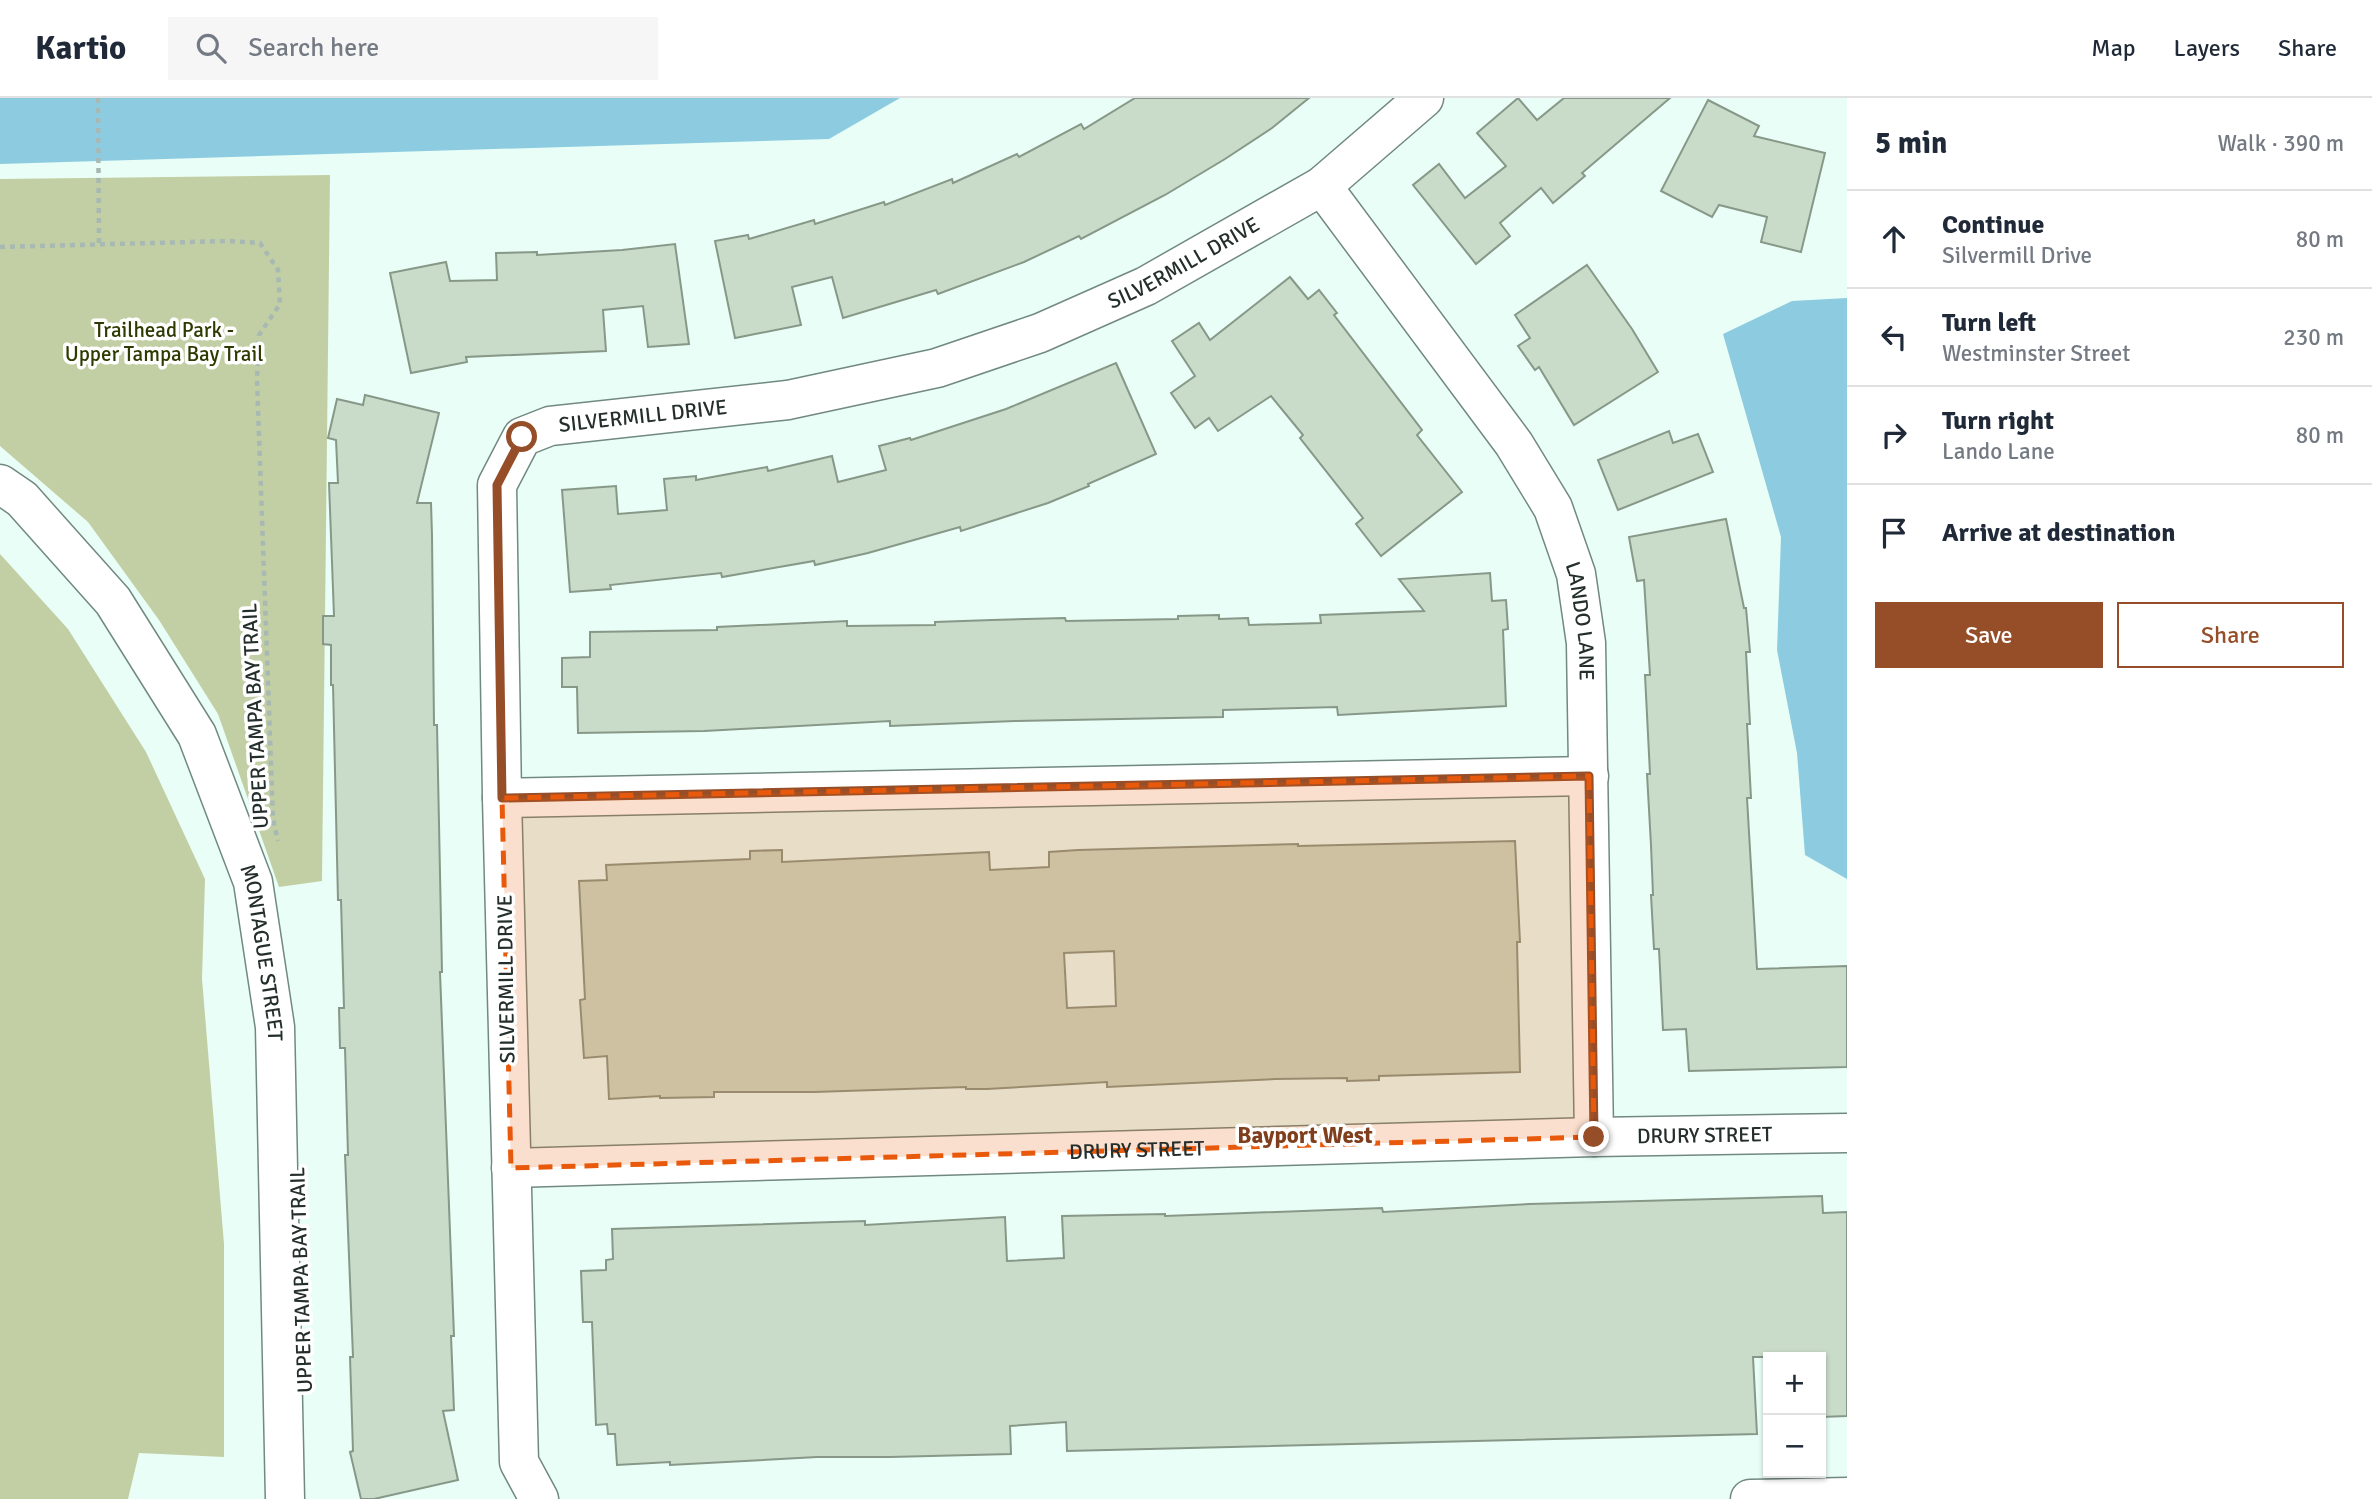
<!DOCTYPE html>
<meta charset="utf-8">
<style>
body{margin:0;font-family:Signika,sans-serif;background:#f6f6f7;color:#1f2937}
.controls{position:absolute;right:21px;bottom:21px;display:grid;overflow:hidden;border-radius:0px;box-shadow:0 2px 5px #0004}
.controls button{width:63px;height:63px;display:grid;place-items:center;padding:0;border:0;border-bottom:2px solid #e0e1e3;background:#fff;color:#1f2937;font:35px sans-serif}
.stop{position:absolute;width:21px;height:21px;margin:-16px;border:5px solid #954e28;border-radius:50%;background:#fff}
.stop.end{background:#954e28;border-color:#fff;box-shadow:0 2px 7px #0008}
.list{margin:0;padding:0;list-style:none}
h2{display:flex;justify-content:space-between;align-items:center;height:91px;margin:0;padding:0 28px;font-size:30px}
h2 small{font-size:23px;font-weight:400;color:#747a83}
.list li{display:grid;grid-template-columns:46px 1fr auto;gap:21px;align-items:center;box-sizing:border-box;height:98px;padding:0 28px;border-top:2px solid #e0e1e3}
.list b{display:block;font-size:26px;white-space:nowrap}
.list p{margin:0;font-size:23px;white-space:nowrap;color:#747a83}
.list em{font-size:23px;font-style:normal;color:#747a83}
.actions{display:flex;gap:14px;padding:21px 28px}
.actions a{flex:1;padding:16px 0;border:2px solid #954e28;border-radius:0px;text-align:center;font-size:24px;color:#954e28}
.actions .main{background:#954e28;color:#fff}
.icon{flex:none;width:38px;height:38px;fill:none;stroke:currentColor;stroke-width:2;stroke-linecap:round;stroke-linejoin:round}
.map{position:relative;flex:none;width:1847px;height:1401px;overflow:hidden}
header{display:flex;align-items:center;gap:42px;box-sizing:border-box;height:98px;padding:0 35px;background:#fff;border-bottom:2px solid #e0e1e3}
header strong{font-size:33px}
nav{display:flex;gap:38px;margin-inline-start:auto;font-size:24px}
.search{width:490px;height:63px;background:#f6f6f7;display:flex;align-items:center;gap:18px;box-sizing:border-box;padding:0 24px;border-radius:0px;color:#747a83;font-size:26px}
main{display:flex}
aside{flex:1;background:#fff}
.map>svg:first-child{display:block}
.green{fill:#c2cfa4}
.water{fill:#8dcce0}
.building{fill:#c9dbc9;stroke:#879888;stroke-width:2;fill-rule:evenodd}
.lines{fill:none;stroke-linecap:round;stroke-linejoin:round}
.minor-casing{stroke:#718980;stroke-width:41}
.path{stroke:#a8b9b3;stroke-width:4.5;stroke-dasharray:5 5;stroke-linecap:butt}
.minor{stroke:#fff;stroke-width:38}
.route{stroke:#954e28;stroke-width:9}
.marked{fill:#e8590c;fill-opacity:0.2;stroke:#e8590c;stroke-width:5;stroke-dasharray:14 9;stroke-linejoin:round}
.labels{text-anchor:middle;stroke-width:7;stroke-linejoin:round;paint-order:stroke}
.street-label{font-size:21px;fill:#242e2b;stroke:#fff}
.park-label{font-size:21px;fill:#2e3a00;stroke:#fff}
.neighbourhood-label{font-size:23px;font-weight:bold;fill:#7f3f1d;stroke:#fff}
</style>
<header>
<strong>Kartio</strong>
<div class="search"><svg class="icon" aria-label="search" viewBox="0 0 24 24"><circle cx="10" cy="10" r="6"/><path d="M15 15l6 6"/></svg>Search here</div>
<nav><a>Map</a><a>Layers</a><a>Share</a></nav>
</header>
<main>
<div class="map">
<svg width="1847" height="1401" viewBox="0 0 1847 1401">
<rect width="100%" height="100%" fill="#e9fef6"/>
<!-- green -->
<g class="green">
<path d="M330,77L322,783L279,789L218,616L159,522L88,424L0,348V81Z"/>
<path d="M0,456L68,531L146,654L205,781L202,881L224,1146V1359L139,1355L128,1401H0Z"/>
</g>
<!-- water -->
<g class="water">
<path d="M0,0H900L829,41L0,66Z"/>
<path d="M1847,200V781L1805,757L1797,655L1777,552L1781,439L1723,236L1792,203Z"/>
</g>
<!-- building -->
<g class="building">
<path d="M1135,0H1309L1272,30L1225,61L1165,97L1081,141L1079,138L1024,164L938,196L936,192L843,220L832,179L792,189L801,227L735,240L715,143L748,137L749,141L814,122L815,126L884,104L885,107L952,81L953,85L1017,56L1019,59L1081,26L1084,31Z"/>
<path d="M1518,0L1537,22L1564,0H1670L1582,75L1585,78L1553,105L1541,90L1500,125L1510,138L1476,166L1413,87L1439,66L1465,100L1506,68L1477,35Z"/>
<path d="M1708,2L1759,28L1754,38L1825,55L1801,154L1761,144L1767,119L1719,107L1712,119L1661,93Z"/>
<path d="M675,146L689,246L648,249L643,208L603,212L606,253L466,259L467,264L411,275L390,175L446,164L450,183L497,182L496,155L537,154V157L622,152Z"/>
<path d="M1587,167L1632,231L1658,274L1574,327L1539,269L1535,272L1518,248L1530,240L1515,217Z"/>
<path d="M1290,179L1308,201L1319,192L1337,215L1334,217L1422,332L1417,337L1462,394L1381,458L1356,426L1363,420L1300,340L1303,337L1271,298L1218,333L1209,320L1195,330L1171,295L1195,278L1172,243L1199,225L1210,242Z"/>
<path d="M1116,265L1156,356L1088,386L1089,388L1048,405L961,433L960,429L868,455L815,467L814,463L722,479L721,475L610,487L611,491L570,494L562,392L616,388L618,416L667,412L664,381L696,378V382L767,369L768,373L832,358L838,384L886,372L879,348L910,340L911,342L1006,311Z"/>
<path d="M365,297L439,315L417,405H431L432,437L434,627H437L442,874H440L454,1238H451L454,1312L443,1313L458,1382L374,1401H361L350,1354L353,1353L350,1259H353L345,1057H348L345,950H340L339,910H344L341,802H338L333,587H331V547L323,546V518H334L329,385H338L336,342L328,340L337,301L363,307Z"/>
<path d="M1669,333L1673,345L1698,336L1713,374L1618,412L1598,362Z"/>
<path d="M1726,421L1744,510H1746L1750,554H1746L1750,626H1747L1751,700H1747L1757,871L1847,868V969L1689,973L1686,931L1663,932L1659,851H1654L1651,797H1653L1651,747L1647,676H1650L1645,577H1650L1644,482L1637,483L1629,439Z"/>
<path d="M1490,475L1492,503L1506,502L1508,531L1503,532L1506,608L1338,617L1337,609L1223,612V619L1015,623L890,628V623L704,633L578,635L577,589H562V560L590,559V534L717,532V529L847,523V528L935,527V524L992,522L1065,520L1066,523L1178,521V518L1219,517V521L1248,520L1249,527L1321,525L1320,517L1424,513L1399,481Z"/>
<path d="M1515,743L1520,844H1517L1520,974L1379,978V982L1347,983V980L1275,981L1107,989V984L987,991H966V989L814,994H714V999L660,1000V998L609,1001L607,958L584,960L580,902L585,901L579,783L607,782L606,767L750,761V753L782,752V764L989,754L990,772L1049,769V754L1078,752L1298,746V748ZM1114,853L1116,908L1067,910L1064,855Z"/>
<path d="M1822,1098L1823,1115L1847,1114V1318L1821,1319V1259H1753L1757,1336L1067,1353L1066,1324L1010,1328L1011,1356L890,1359H817L670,1367V1364L617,1367L615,1336H608L607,1326L596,1327L592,1224H583L581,1173L606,1172V1162L613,1161L612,1131L865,1123V1127L1005,1119L1007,1163L1064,1160L1062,1118L1165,1116V1118L1382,1110L1383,1114L1529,1106Z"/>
</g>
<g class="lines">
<defs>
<g id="minor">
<path id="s1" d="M1322,88L1514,346L1553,410L1576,476L1586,545L1594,1039"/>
<path id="s2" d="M0,386L22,401L113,503L197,637L253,784L275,929L285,1401"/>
<path d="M502,700L1589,678"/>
<path id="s3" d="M511,1070L1594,1039L1847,1035"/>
<path id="s4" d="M539,1401L519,1364L502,700L497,387L522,339L550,328L788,302L937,270L1040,235L1146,188L1322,88L1424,0"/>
<path d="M1750,1401L1847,1399"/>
</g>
</defs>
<!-- minor casing -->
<use href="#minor" class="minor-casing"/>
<!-- path -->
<g class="path">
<path d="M98,0L99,148"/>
<path d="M0,149L228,143L260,145L278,172L280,206L259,237L257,282L273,721L278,743"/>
</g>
<!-- minor -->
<use href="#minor" class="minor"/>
</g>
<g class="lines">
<!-- route -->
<path class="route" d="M522,339L497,387L502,700L1589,678L1594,1039"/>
</g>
<!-- marked area -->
<path class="marked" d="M1589,678L1594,1039L511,1070L502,700Z"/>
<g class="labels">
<!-- street labels -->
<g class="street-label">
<text dy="7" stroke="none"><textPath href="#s4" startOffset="1764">SILVERMILL DRIVE</textPath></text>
<text dy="7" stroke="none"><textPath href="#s4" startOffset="1197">SILVERMILL DRIVE</textPath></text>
<text dy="7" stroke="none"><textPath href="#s1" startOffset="514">LANDO LANE</textPath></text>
<text transform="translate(255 618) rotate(-93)" y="7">UPPER TAMPA BAY TRAIL</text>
<text dy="7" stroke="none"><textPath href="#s2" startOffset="550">MONTAGUE STREET</textPath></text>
<text transform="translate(506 881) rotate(-91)" y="7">SILVERMILL DRIVE</text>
<text dy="7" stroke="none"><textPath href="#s3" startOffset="1194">DRURY STREET</textPath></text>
<text dy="7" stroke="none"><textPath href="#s3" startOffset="626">DRURY STREET</textPath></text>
<text transform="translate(301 1182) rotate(-92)" y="7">UPPER TAMPA BAY TRAIL</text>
</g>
<!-- park labels -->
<g class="park-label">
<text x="164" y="239">Trailhead Park -<tspan x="164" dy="24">Upper Tampa Bay Trail</tspan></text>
</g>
<!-- neighbourhood labels -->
<g class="neighbourhood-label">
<text x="1305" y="1045">Bayport West</text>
</g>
</g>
</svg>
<div class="controls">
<button>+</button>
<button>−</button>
</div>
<div class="stop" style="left:522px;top:339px"></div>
<div class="stop end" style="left:1594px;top:1039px"></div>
</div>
<aside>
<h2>5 min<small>Walk · 390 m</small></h2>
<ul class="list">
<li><svg class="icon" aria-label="ahead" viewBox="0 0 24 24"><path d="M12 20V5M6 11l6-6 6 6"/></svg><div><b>Continue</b><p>Silvermill Drive</p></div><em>80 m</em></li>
<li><svg class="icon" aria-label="left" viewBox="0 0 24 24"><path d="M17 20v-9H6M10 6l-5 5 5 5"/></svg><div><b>Turn left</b><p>Westminster Street</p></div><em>230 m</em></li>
<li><svg class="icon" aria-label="right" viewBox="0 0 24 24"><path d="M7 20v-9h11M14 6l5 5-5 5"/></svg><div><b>Turn right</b><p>Lando Lane</p></div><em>80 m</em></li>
<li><svg class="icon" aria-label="arrive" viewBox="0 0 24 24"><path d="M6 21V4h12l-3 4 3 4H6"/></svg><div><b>Arrive at destination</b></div></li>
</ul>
<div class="actions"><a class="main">Save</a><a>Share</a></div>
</aside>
</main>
